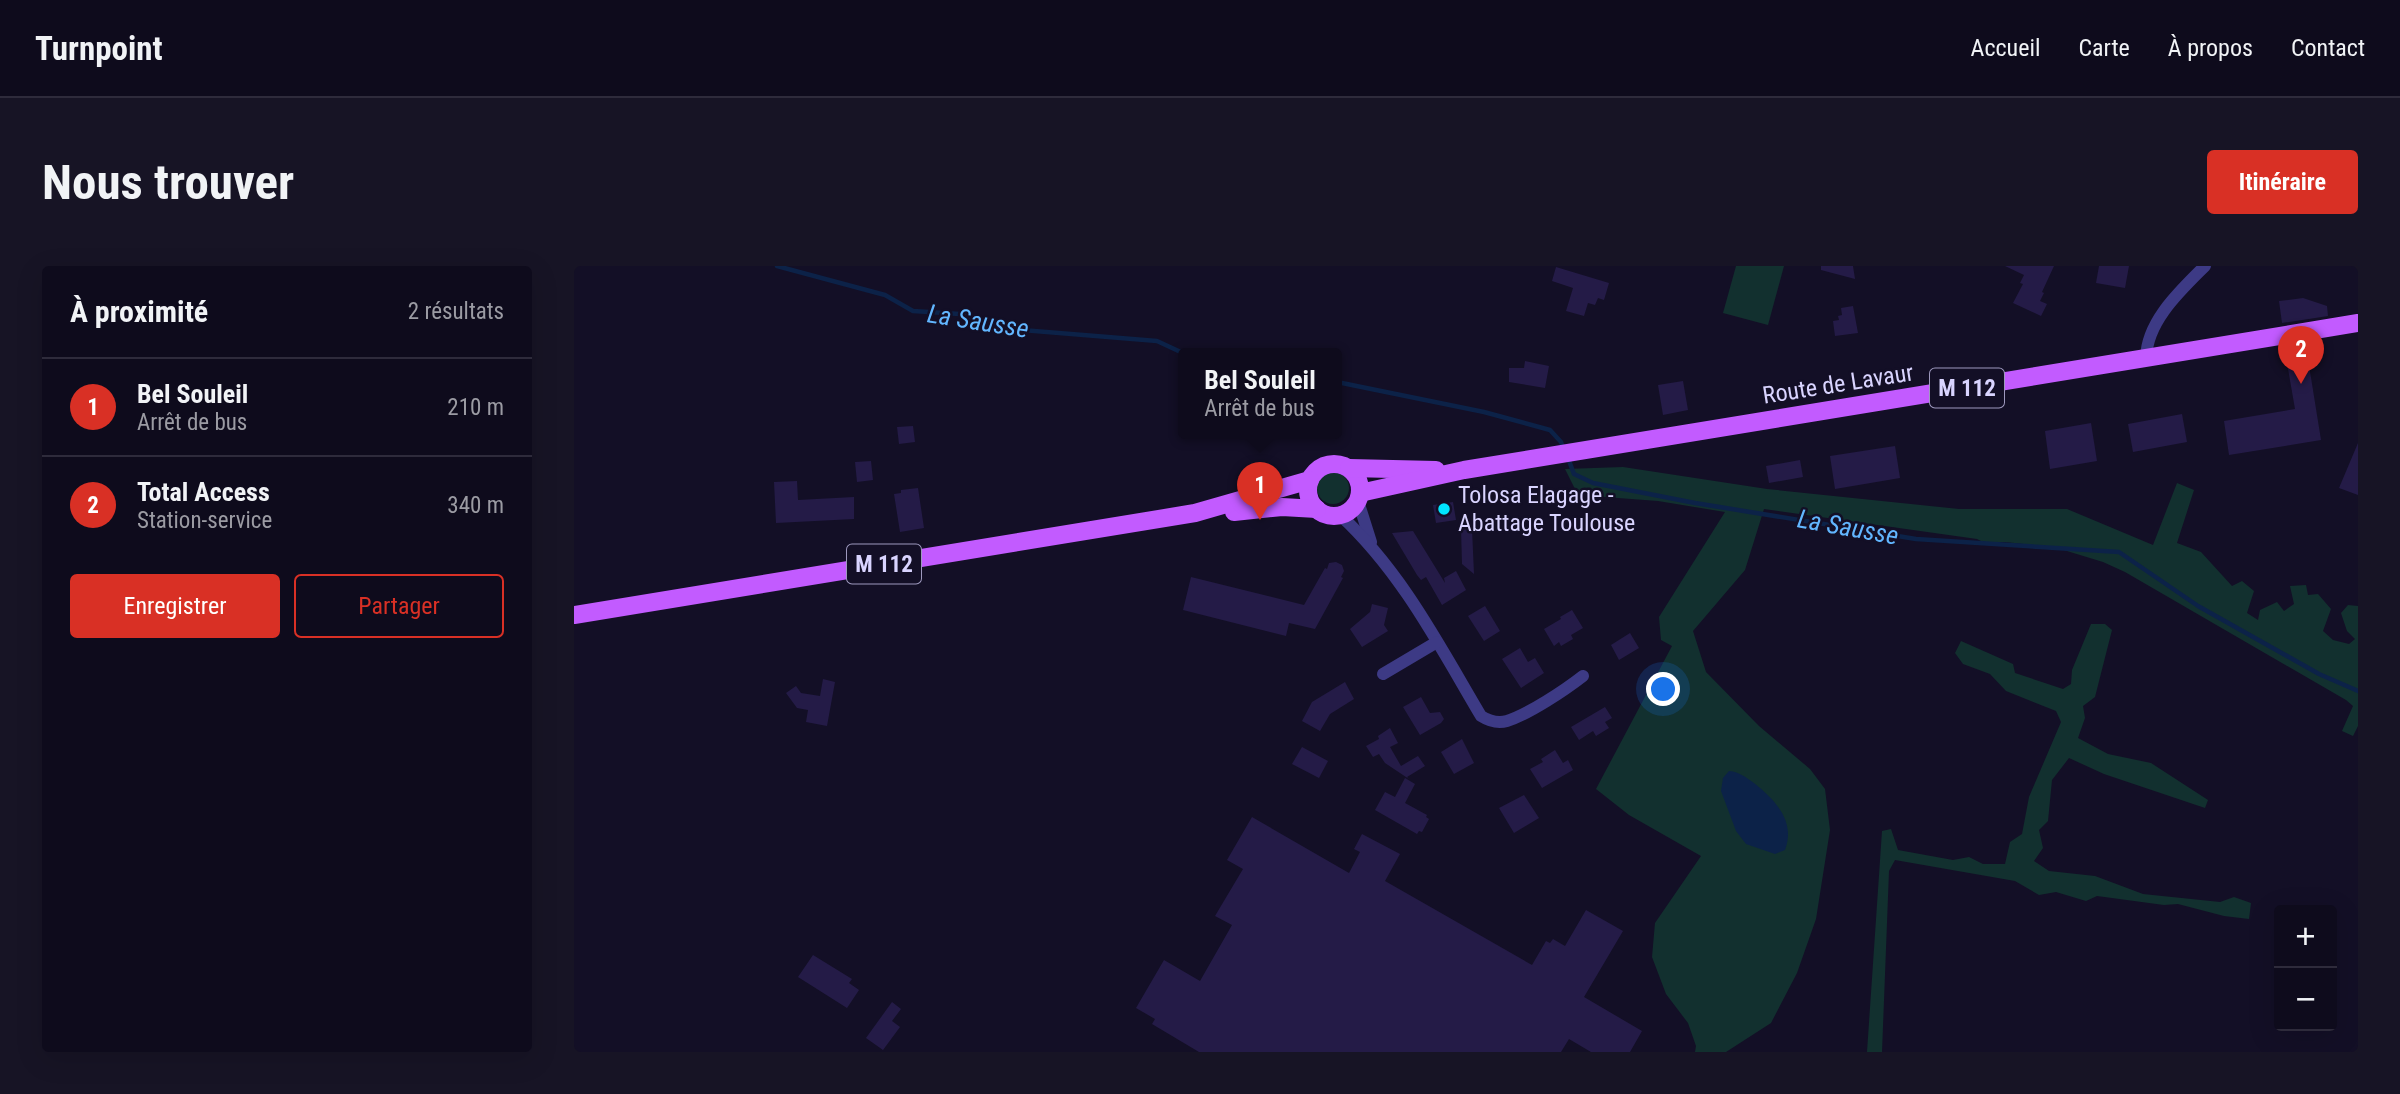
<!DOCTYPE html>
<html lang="fr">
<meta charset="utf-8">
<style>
body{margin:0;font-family:"Roboto Condensed",sans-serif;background:#171425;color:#f1f3f6}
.controls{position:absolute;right:21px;bottom:21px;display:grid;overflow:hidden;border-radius:7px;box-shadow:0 7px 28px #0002}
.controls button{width:63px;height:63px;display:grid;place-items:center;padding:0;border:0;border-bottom:2px solid #2e2b3b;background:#0e0b1c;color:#f1f3f6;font:35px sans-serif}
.you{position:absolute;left:1090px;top:424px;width:24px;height:24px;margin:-18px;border:5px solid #fff;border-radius:50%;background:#1a73e8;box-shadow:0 0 0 10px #1a73e833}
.badge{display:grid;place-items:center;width:46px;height:46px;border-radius:50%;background:#d93025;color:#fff;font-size:23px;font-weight:700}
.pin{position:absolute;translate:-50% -58px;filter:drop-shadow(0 2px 4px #0008)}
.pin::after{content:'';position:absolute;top:37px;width:24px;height:21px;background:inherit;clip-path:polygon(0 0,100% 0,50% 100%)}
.popup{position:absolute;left:604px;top:82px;width:164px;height:91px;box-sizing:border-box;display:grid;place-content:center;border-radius:7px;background:#0e0b1c;filter:drop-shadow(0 2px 5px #0005);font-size:23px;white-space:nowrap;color:#9b9ba3}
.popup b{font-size:26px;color:#f1f3f6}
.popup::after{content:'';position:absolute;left:50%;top:100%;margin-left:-14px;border:14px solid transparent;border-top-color:#0e0b1c}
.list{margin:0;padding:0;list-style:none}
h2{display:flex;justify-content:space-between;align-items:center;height:91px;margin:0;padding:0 28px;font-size:30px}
h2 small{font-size:23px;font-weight:400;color:#9b9ba3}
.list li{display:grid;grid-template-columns:46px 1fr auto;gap:21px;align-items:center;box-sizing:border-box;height:98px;padding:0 28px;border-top:2px solid #2e2b3b}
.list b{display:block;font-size:26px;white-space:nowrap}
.list p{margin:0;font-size:23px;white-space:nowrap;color:#9b9ba3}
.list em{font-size:23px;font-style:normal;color:#9b9ba3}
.actions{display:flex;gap:14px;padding:21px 28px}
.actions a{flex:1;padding:16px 0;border:2px solid #d93025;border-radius:7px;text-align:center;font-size:24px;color:#d93025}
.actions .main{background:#d93025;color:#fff}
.map{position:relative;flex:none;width:1784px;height:786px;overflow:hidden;border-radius:7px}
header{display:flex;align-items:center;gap:42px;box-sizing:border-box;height:98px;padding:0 35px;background:#0e0b1c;border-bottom:2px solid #2e2b3b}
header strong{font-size:33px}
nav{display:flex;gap:38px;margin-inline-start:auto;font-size:24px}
.intro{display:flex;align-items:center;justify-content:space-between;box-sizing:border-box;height:168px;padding:0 42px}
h1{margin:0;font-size:49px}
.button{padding:18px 32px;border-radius:7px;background:#d93025;color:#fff;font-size:24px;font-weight:700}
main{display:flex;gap:42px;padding:0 42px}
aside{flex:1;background:#0e0b1c;border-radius:7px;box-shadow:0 7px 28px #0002}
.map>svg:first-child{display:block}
.green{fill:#12302f}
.water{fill:#0c2248}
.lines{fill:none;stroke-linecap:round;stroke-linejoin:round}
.stream{stroke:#0c2248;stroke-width:4.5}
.building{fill:#241b47}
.minor{stroke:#3d3a85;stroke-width:12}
.primary{stroke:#c25bff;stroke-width:18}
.poi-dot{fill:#00e5ff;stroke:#130f26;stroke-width:2.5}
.labels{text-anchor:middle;stroke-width:5;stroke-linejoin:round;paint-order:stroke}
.shield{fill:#130f26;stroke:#9e99be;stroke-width:2}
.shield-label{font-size:23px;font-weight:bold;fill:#d9d4ff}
.street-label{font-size:24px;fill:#d9d4ff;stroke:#130f26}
.poi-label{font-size:24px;fill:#d9d4ff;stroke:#130f26;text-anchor:start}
.water-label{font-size:26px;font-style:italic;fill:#62b6ff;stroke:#130f26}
</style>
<header>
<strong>Turnpoint</strong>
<nav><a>Accueil</a><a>Carte</a><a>À propos</a><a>Contact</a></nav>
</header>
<div class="intro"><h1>Nous trouver</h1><a class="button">Itinéraire</a></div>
<main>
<aside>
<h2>À proximité<small>2 résultats</small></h2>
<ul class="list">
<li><span class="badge">1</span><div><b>Bel Souleil</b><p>Arrêt de bus</p></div><em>210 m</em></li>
<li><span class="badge">2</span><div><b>Total Access</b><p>Station-service</p></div><em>340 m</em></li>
</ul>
<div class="actions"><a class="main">Enregistrer</a><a>Partager</a></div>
</aside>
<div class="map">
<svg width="1784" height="786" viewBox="0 0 1784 786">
<rect width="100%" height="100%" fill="#130f26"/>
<!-- green -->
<g class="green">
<path d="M1162,0H1210L1194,59L1149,47Z"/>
<path d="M1049,201L1193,223L1385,243H1493L1579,279L1603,217L1620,224L1603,277L1627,286L1658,320L1668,315L1680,325L1673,347L1684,354L1686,344L1703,336L1710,345L1720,338L1716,320L1732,319L1734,329L1744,328L1757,343L1749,365L1759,374L1775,378L1781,373L1773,365L1767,347L1774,339L1784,340V460L1779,470L1768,465L1779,440L1772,434L1551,306L1529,296L1483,282L1431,276H1409L1403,273L1190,243L1171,304L1119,365L1132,406L1185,460L1236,503L1251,523L1256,564L1242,653L1223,707L1197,757L1152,786H1121L1122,780L1114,757L1092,728L1078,691L1081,657L1127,590L1055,549L1022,523L1098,380L1087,374L1085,351L1151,246L1084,235L1004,229L991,203Z"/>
<circle cx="759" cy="222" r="16"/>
<path d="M1517,358H1531L1538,364L1521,431L1509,440L1511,452L1504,472L1534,488L1577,497L1634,534L1631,542L1530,508L1495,492L1478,514L1474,555L1465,564L1469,582L1460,595L1475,605L1521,610L1569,628L1646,636L1660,631L1677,637L1675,653L1650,650L1604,638L1590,639L1523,630L1512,635L1482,626L1465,629L1441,615L1321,594L1315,605L1308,786H1293L1308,565L1317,563L1324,584L1379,594L1395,591L1409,598H1431L1436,576L1448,568L1455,531L1487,456L1482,445L1432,425L1416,408L1389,398L1381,387L1387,375L1439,398L1441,407L1489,423L1497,418L1498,404Z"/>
</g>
<!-- water -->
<path class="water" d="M1155,505C1166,506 1171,511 1180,517C1201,534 1222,555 1211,584L1201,588L1172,578L1162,565L1147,525L1149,512Z"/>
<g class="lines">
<!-- stream -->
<g class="stream">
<path d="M203,0L311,29L339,45L386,48L435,63L583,75L611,88"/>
<path d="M763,116L910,146L976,164L987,176L990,184"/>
<path d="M994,192L1000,208L1019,217L1121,237L1342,273L1545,286L1624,340L1745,408L1784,425"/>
</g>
</g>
<!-- building -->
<g class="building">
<path d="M1247,0H1279L1281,13L1247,4Z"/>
<path d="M1431,0H1480L1468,26L1470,27L1466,35L1473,38L1467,50L1439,37L1449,18L1446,17L1450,9Z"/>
<path d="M1525,0H1555L1551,22L1522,17Z"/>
<path d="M982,1L1035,17L1030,34L1024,32L1021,39L1014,37L1010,50L992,45L999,22L978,15Z"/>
<path d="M1729,32L1753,40L1754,50L1708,57L1705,35Z"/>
<path d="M1279,40L1284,67L1261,70L1259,55L1265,54L1264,50L1268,49L1267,42Z"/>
<path d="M1734,93L1747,174L1655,189L1650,155L1721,143L1713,97Z"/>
<path d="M951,95L975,100L971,122L935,116V102H950Z"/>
<path d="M1109,115L1114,144L1089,149L1084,119Z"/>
<path d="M1608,148L1613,176L1559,186L1554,158Z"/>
<path d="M1517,157L1523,195L1476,203L1471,165Z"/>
<path d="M339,160L341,176L325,178L323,161Z"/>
<path d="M1784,177V229L1765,222Z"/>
<path d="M1321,180L1326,212L1261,223L1256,190Z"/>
<path d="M1226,194L1229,211L1195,217L1192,200Z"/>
<path d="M297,195L299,214L283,216L281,196Z"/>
<path d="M223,215L224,234L280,231V253L202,257L200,216Z"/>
<path d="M344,222L350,262L326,266L320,228L327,227V224Z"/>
<path d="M879,236L882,254L862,257L859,239Z"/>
<path d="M887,263H898L900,308L888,298Z"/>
<path d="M839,265L871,317L870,312L882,305L892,324L868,339L852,311L847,314L843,309L818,267Z"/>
<path d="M762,296L768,299L770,305L767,311L769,312L741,363L715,357L712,370L609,344L617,311L730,339L751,302L753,303L755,297Z"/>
<path d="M798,338L814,342L810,359L814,365L788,381L776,363L796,346Z"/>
<path d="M911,340L926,365L910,375L894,350Z"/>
<path d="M998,344L1009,362L997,369L999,373L987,380L985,376L980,380L970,363L987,353L986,351Z"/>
<path d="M1056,367L1065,382L1045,394L1037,379Z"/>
<path d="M946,382L954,396L961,392L970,407L947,422L928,393Z"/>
<path d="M249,413L261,416L253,460L232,456L234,444L223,442L212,427L222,420L227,427L246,430Z"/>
<path d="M771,416L780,433L756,448L746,465L728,455L738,436Z"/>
<path d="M847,431L856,447L866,446L870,453L867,457L846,469L829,441Z"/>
<path d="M1031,441L1038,452L1031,456L1035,462L1022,470L1019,465L1005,474L997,461Z"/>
<path d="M816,462L824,477L816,481L827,500L844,490L851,500L833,511L835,513L811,497L805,488L799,491L792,480L805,473L804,470Z"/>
<path d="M888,473L900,497L880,508L867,486Z"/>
<path d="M728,481L754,495L745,512L718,498Z"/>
<path d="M981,484L989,497L994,494L999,504L968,522L956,503L969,496L967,493Z"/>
<path d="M831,512L841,518L831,537L853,549L852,551L855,553L848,566L845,565L843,568L801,544L811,526L821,531Z"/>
<path d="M950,529L965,552L940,567L925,542Z"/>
<path d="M678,551L775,607L786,586L780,583L788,568L826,588L811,615L958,699L972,675L976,677L979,673L991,680L1012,644L1049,665L1010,731L1068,765L1056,786H1017L995,773L987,786H625L578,758L581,753L562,742L590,694L626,715L658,659L641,650L669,603L653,594Z"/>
<path d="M239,689L278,713L275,717L285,724L273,742L224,711Z"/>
<path d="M318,736L327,743L318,755L326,761L309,784L292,772Z"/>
</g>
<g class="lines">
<!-- minor -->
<g class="minor">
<path d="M1572,92C1573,55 1606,25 1631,0"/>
<path d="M784,235L797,276"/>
<path d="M766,249C827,305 865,379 907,450C915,455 923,458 933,455C955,448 991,424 1009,410"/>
<path d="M809,408L863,376"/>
</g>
<!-- primary -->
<g class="primary">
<circle cx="760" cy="224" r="26"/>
<path d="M775,202L862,204"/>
<path d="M786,227L890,204L1784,57"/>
<path d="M660,246L708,241L743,243"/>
<path d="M0,349L621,247L736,214"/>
</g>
</g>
<!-- markers -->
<circle class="poi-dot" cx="870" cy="243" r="7"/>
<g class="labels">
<!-- shield labels -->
<g class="shield">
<rect x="1356" y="102.5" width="74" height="39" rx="5"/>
<rect x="273" y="278.5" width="74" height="39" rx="5"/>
</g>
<g class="shield-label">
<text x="1393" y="130">M 112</text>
<text x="310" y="306">M 112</text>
</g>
<!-- street labels -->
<g class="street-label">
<text transform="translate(1264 118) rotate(-9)" y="8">Route de Lavaur</text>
</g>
<!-- poi labels -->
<g class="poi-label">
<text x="884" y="237">Tolosa Elagage -<tspan x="884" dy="28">Abattage Toulouse</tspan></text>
</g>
<!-- water labels -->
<g class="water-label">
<text transform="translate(404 55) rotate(9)" y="9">La Sausse</text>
<text transform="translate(1274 261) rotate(10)" y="9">La Sausse</text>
</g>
</g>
</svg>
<div class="controls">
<button>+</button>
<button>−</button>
</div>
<div class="you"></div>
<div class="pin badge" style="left:686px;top:254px">1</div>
<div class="popup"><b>Bel Souleil</b>Arrêt de bus</div>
<div class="pin badge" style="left:1727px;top:118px">2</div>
</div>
</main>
